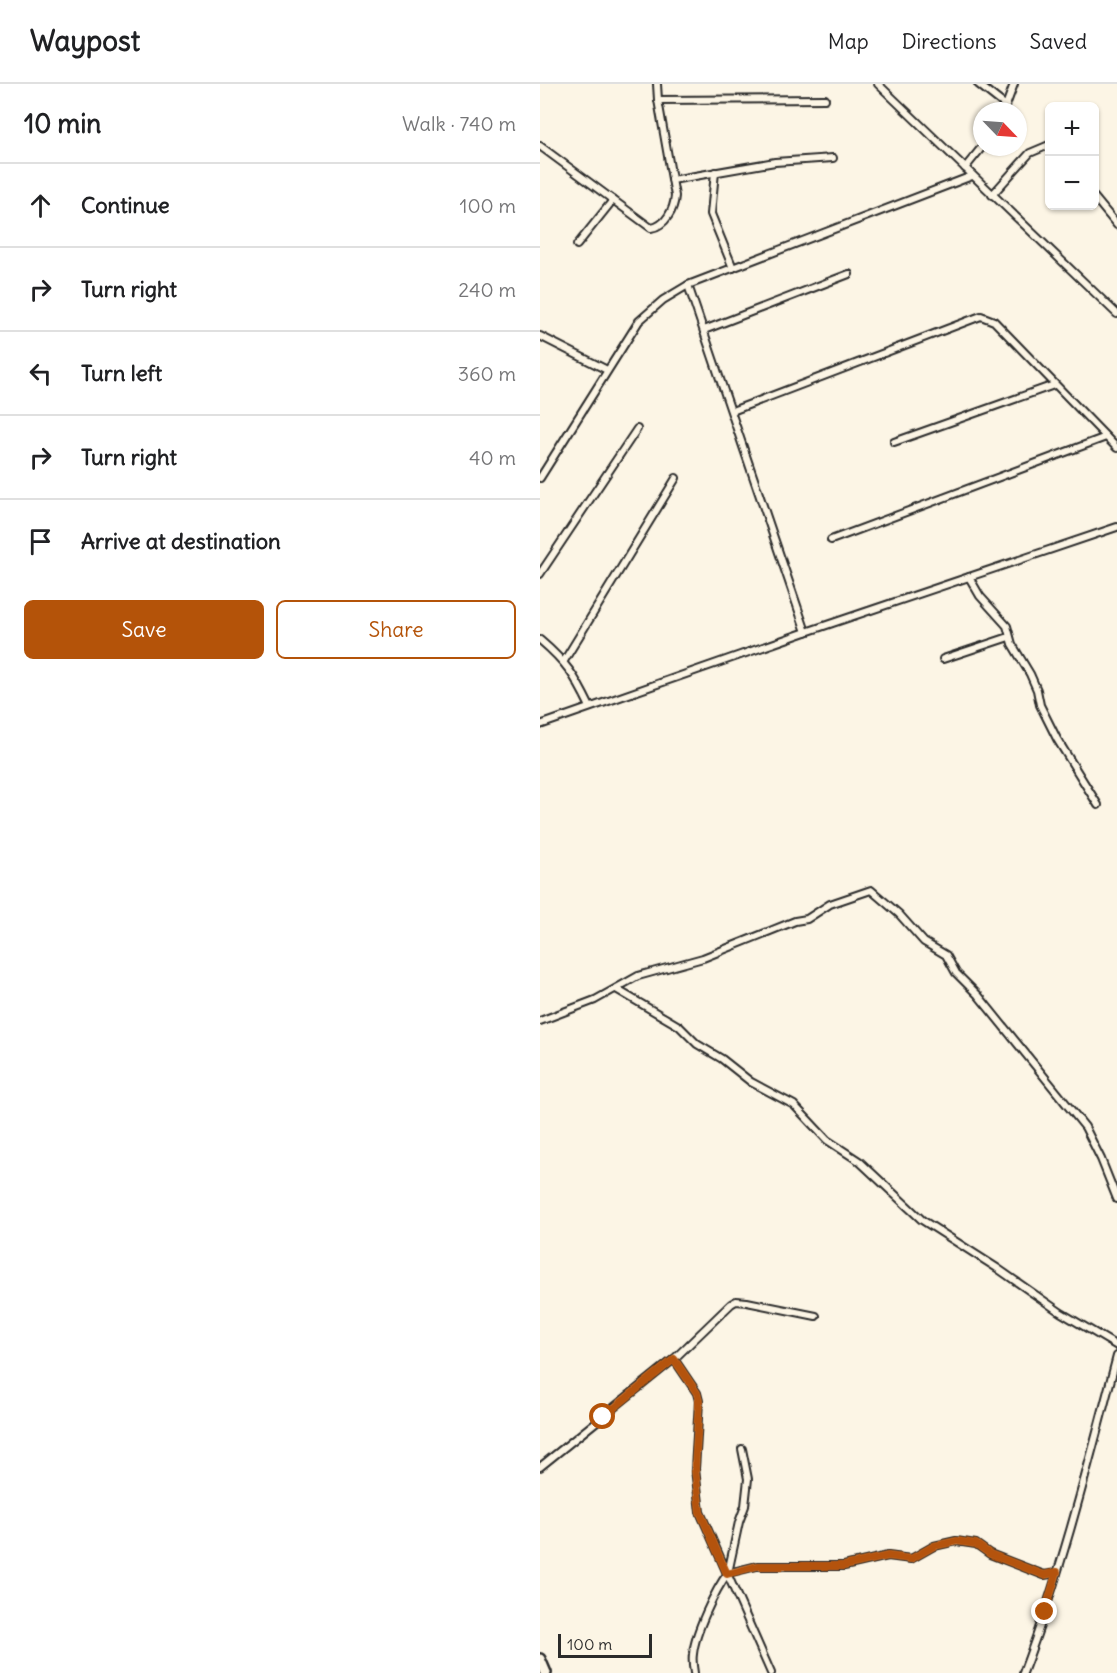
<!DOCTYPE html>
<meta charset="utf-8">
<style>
body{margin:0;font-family:Delius,sans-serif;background:#f2f2f2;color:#202124}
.controls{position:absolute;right:18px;top:18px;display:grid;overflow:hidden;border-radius:9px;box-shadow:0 2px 4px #0004}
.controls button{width:54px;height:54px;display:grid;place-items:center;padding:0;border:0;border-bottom:2px solid #e0e0e0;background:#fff;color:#202124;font:30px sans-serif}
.compass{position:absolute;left:433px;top:18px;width:54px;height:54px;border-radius:50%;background:#fff;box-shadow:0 2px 4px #0004;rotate:115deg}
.scale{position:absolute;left:18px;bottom:15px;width:94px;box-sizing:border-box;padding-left:6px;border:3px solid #2b2b2b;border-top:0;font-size:16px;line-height:21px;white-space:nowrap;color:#2b2b2b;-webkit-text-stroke:4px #fcf5e5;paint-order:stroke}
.stop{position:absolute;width:18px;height:18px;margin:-14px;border:4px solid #b45309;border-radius:50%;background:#fff}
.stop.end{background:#b45309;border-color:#fff;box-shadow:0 2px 6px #0008}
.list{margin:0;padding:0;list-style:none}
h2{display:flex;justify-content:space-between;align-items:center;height:78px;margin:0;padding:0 24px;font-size:26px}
h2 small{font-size:20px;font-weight:400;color:#757577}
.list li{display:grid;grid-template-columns:39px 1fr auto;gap:18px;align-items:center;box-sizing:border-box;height:84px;padding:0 24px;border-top:2px solid #e0e0e0}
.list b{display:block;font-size:22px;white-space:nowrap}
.list em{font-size:20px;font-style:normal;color:#757577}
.actions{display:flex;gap:12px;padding:18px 24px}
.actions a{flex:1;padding:14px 0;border:2px solid #b45309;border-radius:9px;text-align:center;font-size:21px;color:#b45309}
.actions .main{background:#b45309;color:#fff}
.icon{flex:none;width:33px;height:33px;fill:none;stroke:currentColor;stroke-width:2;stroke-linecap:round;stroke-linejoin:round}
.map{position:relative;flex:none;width:577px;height:1589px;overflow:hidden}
header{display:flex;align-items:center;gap:36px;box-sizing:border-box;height:84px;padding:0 30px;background:#fff;border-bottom:2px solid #e0e0e0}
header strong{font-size:28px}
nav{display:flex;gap:33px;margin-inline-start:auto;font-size:21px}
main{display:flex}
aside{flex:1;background:#fff}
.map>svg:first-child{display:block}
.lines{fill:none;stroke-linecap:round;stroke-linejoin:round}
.street-casing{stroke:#2b2b2b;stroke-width:10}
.secondary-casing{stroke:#2b2b2b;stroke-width:14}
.street{stroke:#fcf5e5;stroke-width:6}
.secondary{stroke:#fcf5e5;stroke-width:9}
.route{stroke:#b45309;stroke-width:8}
</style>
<header>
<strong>Waypost</strong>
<nav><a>Map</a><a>Directions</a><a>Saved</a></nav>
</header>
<main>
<aside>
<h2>10 min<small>Walk · 740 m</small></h2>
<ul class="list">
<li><svg class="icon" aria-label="ahead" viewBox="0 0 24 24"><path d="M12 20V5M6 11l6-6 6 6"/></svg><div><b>Continue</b></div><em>100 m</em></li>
<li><svg class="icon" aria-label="right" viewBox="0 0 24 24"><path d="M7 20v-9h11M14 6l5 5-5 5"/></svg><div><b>Turn right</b></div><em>240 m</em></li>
<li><svg class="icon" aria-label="left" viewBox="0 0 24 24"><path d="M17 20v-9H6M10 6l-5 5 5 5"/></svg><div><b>Turn left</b></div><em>360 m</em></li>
<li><svg class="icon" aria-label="right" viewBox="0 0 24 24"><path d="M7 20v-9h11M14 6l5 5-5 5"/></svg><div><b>Turn right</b></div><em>40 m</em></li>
<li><svg class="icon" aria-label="arrive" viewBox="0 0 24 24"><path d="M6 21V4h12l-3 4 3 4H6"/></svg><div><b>Arrive at destination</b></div></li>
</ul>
<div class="actions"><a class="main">Save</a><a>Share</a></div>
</aside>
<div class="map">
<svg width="577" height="1589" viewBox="0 0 577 1589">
<rect width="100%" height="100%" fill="#fcf5e5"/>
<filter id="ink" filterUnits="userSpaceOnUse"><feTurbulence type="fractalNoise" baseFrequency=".0167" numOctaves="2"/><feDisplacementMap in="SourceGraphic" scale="12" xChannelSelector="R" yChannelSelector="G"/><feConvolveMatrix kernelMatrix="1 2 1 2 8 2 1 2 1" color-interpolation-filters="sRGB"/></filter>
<g filter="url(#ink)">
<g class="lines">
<defs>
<g id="street">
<path d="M338,0L577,230"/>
<path d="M438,0L466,22"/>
<path d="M118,16L285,15"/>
<path d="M464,27L474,0"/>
<path d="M0,62L111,144C126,142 134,125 135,112L118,16L117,0"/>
<path d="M425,84L442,63"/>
<path d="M175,88L171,130L193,184"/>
<path d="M132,96L235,78L293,74"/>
<path d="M452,111L490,69L509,61"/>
<path d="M554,113L577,141"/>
<path d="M37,161L73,116"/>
<path d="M148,201L266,548"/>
<path d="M164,246L309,190"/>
<path d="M0,252L67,286"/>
<path d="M192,327L441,232L454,237L577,364"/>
<path d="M354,358L514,301"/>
<path d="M0,394L99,237L123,216L148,201L432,92"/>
<path d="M291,456L566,353"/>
<path d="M0,490L97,345"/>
<path d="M429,493L440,512L467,542L472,560L490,590L497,606L500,621L517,655L558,721"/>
<path d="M0,556C27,579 35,592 50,623"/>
<path d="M403,575L469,553"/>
<path d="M24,577L136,394"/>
<path d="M0,641L266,548L577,443"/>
<path d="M76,905L139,942L157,960L182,975L211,998L254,1021L287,1056L319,1077L382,1136L457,1184L520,1228L577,1262"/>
<path d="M0,937L55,916L98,892L163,874L255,837L267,835L290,820L331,806L359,830L384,858L406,871L416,889L438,911L545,1043L561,1075L577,1115"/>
<path d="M134,1275L157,1309L159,1317L155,1385L160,1428L231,1589"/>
<path d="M0,1383L134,1275L191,1220L196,1217L207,1218L276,1232"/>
<path d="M188,1489L199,1438L205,1422L208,1395L202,1365"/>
<path d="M154,1589C153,1583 152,1576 153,1570C155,1549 175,1506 188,1489L217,1482H304L348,1472L371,1475L394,1462L416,1457L436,1460L450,1470L504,1491L517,1489"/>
<path d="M483,1589C522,1486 549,1379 577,1272"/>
</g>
<path id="secondary" d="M0,1575L6,1589"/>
</defs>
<!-- street casing -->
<use href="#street" class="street-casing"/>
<!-- secondary casing -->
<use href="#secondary" class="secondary-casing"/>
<!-- street -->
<use href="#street" class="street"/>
<!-- secondary -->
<use href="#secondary" class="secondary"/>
</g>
</g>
<g class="lines" filter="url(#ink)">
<!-- route -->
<path class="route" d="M63,1333L134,1275L157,1309L159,1317L155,1385L160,1428L187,1490L217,1482H304L348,1472L371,1475L394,1462L417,1457L436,1460L450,1470L504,1491L517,1488L505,1528"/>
</g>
</svg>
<div class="controls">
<button>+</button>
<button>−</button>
</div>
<svg class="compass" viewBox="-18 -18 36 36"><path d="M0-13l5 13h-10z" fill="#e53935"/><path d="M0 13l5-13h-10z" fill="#757577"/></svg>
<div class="scale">100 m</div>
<div class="stop" style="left:63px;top:1333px"></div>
<div class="stop end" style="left:505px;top:1528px"></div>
</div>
</main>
